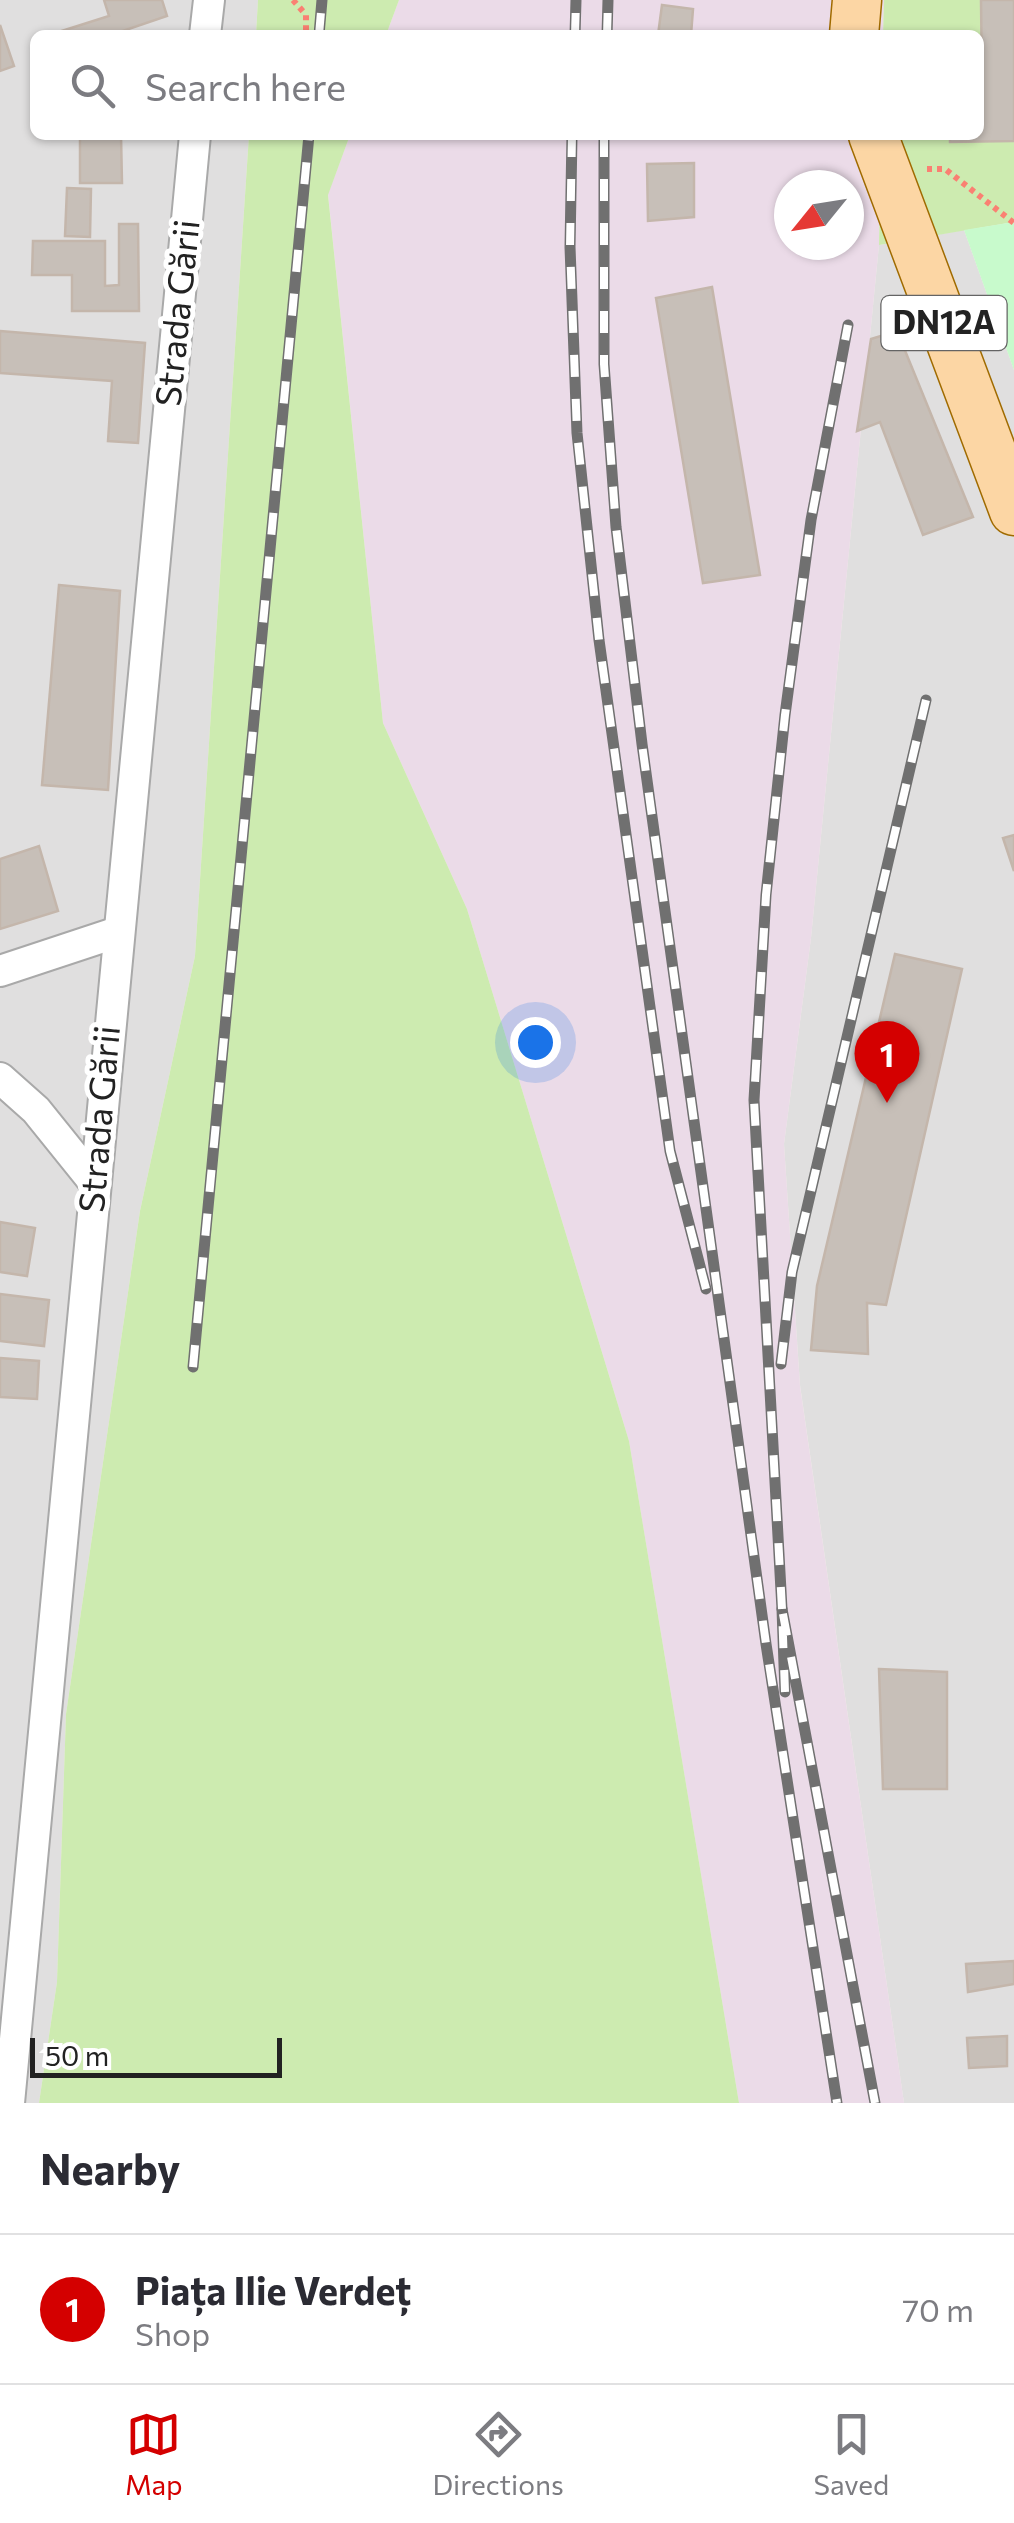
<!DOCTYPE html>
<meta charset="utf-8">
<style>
body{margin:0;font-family:Commissioner,sans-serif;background:#f2f2f3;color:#2b2b33}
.compass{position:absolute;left:774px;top:170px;width:90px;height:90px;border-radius:50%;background:#fff;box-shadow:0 2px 8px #0004;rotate:240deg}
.scale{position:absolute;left:30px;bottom:25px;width:252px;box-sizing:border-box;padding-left:10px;border:5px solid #222;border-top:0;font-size:28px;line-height:35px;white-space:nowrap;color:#222;-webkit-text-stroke:8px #fff;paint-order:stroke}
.you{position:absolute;left:535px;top:1042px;width:35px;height:35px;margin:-25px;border:8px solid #fff;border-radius:50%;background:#1a73e8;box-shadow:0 0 0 15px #1a73e833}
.badge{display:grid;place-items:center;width:65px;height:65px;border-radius:50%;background:#d40000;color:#fff;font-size:32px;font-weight:700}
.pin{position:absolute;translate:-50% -82px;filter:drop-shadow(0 2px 5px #0008)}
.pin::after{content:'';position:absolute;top:52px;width:35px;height:30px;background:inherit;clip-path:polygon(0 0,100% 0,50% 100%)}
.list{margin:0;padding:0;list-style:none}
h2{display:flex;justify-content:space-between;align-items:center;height:130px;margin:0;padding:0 40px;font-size:42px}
h2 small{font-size:32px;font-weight:400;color:#7c7c81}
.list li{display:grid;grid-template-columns:65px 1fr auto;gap:30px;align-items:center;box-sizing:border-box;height:150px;padding:0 40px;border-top:2px solid #e1e1e2}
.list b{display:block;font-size:38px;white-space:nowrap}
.list p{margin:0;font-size:32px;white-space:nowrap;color:#7c7c81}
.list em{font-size:32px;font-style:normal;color:#7c7c81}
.icon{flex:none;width:55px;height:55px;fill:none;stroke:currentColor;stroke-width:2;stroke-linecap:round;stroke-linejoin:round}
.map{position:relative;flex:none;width:1014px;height:2103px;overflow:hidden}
.search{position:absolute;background:#fff;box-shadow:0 2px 8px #0004;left:30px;right:30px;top:30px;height:110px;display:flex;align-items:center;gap:25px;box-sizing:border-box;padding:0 35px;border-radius:15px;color:#7c7c81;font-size:38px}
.sheet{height:280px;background:#fff}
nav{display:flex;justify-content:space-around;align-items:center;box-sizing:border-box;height:140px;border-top:2px solid #e1e1e2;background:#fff;font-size:28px;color:#7c7c81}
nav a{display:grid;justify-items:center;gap:5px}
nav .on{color:#d40000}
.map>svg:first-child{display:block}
.residential{fill:#e0dfdf}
.industrial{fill:#ebdbe8;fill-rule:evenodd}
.grass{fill:#cdebb0}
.park{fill:#c8facc}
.building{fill:#c7bfb8;stroke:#c4b6ab;stroke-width:2.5}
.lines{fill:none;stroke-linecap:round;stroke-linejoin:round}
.street-casing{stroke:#a9a9a9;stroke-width:34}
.primary-casing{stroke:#a06b00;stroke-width:51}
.path{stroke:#fa8072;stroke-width:6;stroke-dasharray:5 5;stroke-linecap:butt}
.street{stroke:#fff;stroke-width:30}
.primary{stroke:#fcd6a4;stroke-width:48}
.rail-casing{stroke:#707070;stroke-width:11}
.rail{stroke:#fff;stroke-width:8;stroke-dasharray:22;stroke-linecap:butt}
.path-bridge{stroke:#fa8072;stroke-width:6;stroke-dasharray:5 5;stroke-linecap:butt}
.labels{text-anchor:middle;stroke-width:10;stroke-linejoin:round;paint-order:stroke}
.shield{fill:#fff;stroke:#646464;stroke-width:2.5}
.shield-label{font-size:32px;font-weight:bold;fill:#222}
.street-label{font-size:35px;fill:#222;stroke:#fff}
</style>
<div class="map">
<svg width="1014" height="2103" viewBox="0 0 1014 2103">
<rect width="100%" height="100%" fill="#f2efe9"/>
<!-- residential -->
<g class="residential">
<path d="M0,0H258L256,35H35V135H249L195,956L140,1211L66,1714L57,1982L39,2103H0Z"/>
<path d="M964,230L1014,370V2103H904L800,1385L784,1144L811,938L879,245Z"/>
</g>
<!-- industrial -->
<g class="industrial">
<path d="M399,0H884L883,35H386Z"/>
<path d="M350,135H881L879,245L811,938L784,1144L800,1386L904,2103H739L629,1441L467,909L383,723L328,194ZM789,185H849V245H789Z"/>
</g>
<!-- grass -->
<g class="grass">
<path d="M258,0H399L386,35H256Z"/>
<path d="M884,0H1014V222L879,245L881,135H979V35H883Z"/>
<path d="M249,135H350L328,195L383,723L467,909L629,1441L739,2103H39L57,1982L66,1714L140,1211L195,956Z"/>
</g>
<!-- park -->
<path class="park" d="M1014,222V370L964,230Z"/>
<!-- building -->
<g class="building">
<path d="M104,0H162L167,16L111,35H49L109,16Z"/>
<path d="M981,0H1014V141L950,142V135H979V81H982Z"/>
<path d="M662,5L693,9L691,35H658Z"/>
<path d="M0,25L14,66L0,71Z"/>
<path d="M80,135H121L122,183H80Z"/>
<path d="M694,163V217L648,221L647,164Z"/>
<path d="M67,188L91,189L90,237L65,236Z"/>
<path d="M119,224H138L139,311H72V275H32L33,241H105V286L119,285Z"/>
<path d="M712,287L760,575L703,583L656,298Z"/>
<path d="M0,331L145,343L138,443L108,441L112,381L0,373Z"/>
<path d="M897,331L973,517L923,535L880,422L857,431L871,339Z"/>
<path d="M59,585L120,591L108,790L42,785Z"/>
<path d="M1014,835V871L1003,838Z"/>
<path d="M39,846L58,911L0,929V859Z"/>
<path d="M895,954L962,969L886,1305L867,1303L868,1354L811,1350L817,1286Z"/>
<path d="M0,1222L35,1228L27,1276L0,1272Z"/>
<path d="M0,1294L49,1300L44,1346L0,1341Z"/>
<path d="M0,1358L39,1361L37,1399L0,1397Z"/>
<path d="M879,1669L947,1672V1789H883Z"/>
<path d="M1014,1961V1984L968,1992L966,1964Z"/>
<path d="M1007,2036V2066L969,2068L967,2038Z"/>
</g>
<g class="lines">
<defs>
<g id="street">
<path d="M205,35L209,0"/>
<path d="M0,971L118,932"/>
<path d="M0,1078L36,1110L94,1182"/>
<path d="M9,2103L195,135"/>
</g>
<g id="primary">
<path d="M854,35L857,0"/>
<path d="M873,135L1014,511"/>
</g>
</defs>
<!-- street casing -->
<use href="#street" class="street-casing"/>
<!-- primary casing -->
<use href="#primary" class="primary-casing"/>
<!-- path -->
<g class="path">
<path d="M293,0L306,15V35"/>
<path d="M927,169H945L1014,223"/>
</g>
<!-- street -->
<use href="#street" class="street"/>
<!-- primary -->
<use href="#primary" class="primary"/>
<defs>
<g id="rail">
<path d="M319,35L322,0"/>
<path d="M575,35L576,0"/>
<path d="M607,35L608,0"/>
<path d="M572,135L570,247L577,433L599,640L670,1151L706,1289"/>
<path d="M604,135V364L616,527L642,744L766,1644L837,2103"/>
<path d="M781,1364L792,1272L926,700"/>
<path d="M193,1367L309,135"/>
<path d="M782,1609L754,1100L766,895L785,715L811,520L848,325"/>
<path d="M785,1692L782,1609L875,2103"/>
</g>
</defs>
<!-- rail casing -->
<use href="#rail" class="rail-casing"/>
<!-- rail -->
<use href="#rail" class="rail"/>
<!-- path-bridge -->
<path class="path-bridge" d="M524,135H669"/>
</g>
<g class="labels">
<!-- shield labels -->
<rect class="shield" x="881.5" y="296" width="125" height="54" rx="8"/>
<g class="shield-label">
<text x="944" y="334">DN12A</text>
</g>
<!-- street labels -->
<g class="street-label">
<text transform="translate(178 313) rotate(-84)" y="12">Strada Gării</text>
<text transform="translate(100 1119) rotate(-85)" y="12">Strada Gării</text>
</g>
</g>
</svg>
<svg class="compass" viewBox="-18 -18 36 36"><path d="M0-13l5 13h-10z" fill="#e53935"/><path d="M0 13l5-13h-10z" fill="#7c7c81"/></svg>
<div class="scale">50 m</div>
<div class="you"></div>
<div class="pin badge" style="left:887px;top:1103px">1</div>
<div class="search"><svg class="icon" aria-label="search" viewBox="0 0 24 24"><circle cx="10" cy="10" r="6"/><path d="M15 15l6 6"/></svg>Search here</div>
</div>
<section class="sheet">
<h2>Nearby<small></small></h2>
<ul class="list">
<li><span class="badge">1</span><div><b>Piața Ilie Verdeț</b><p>Shop</p></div><em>70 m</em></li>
</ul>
</section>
<nav>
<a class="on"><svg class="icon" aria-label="map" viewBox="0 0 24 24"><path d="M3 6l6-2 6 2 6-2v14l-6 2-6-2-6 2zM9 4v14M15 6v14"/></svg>Map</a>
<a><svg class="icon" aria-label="directions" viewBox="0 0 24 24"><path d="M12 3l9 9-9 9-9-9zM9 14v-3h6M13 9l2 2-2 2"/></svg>Directions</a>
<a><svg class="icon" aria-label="saved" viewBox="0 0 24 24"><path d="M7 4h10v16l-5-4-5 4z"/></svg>Saved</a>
</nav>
